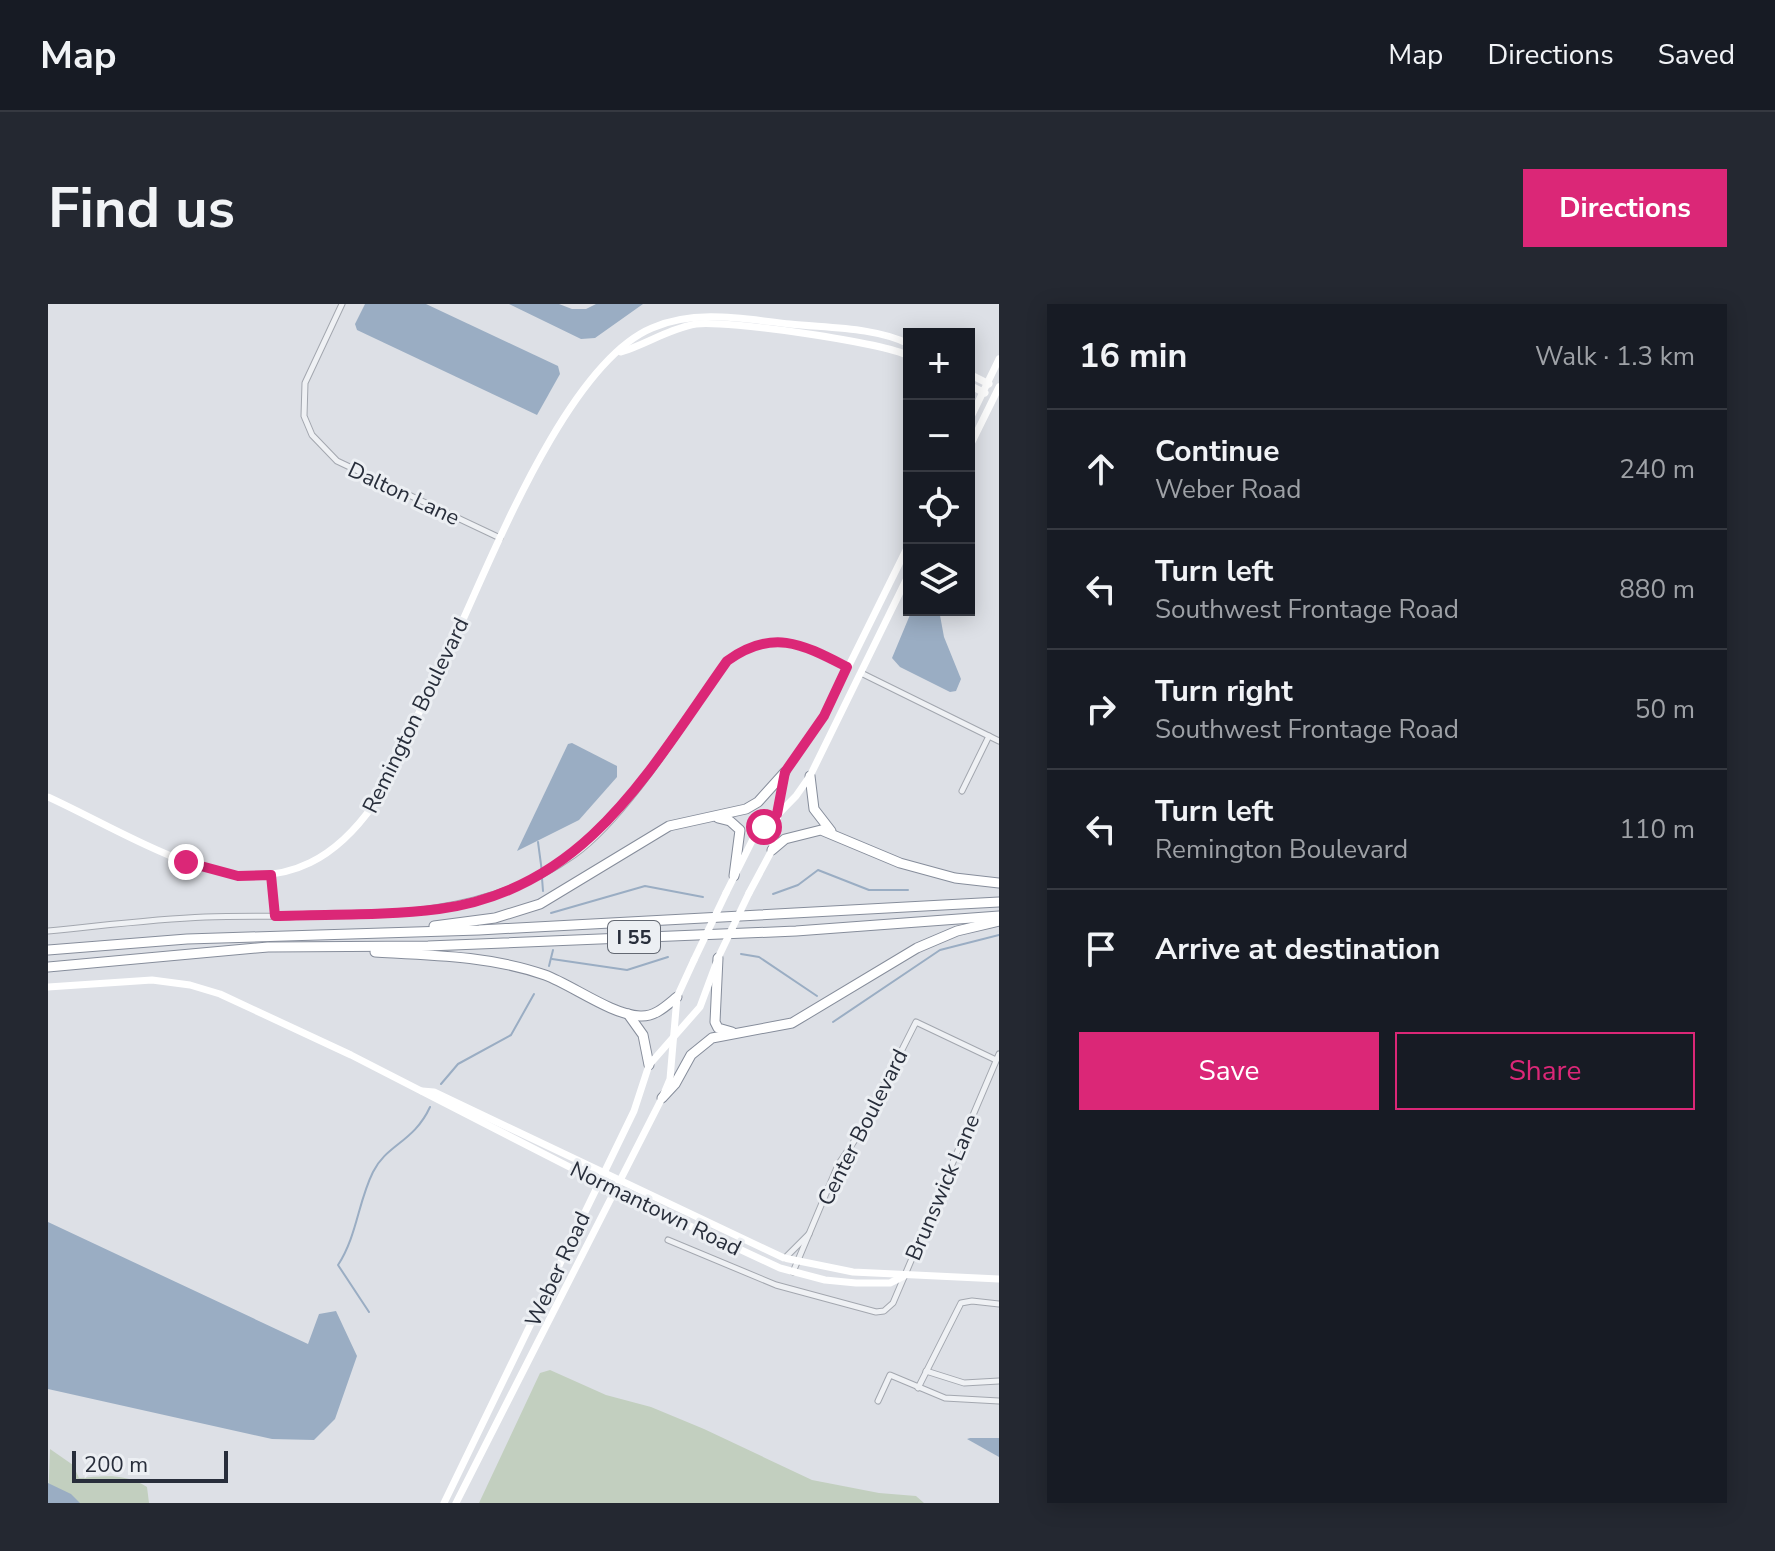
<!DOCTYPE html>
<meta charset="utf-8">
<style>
body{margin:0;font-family:"Nunito Sans",sans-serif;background:#242831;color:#f1f3f6}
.controls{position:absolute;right:24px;top:24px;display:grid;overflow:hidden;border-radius:0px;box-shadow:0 4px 20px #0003}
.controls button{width:72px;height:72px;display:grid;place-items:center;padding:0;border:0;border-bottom:2px solid #363941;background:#171b24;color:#f1f3f6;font:40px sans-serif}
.scale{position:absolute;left:24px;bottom:20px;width:156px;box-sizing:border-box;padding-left:8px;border:4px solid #282e3b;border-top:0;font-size:22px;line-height:28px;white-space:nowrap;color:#282e3b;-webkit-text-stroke:6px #eceff3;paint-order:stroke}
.stop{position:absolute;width:24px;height:24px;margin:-18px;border:6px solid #db2777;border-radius:50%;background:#fff}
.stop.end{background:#db2777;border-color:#fff;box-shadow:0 2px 8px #0008}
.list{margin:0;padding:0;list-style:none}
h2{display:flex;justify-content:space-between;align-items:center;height:104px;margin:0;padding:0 32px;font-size:34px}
h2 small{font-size:26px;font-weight:400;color:#9ea1a6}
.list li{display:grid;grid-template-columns:52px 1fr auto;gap:24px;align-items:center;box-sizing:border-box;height:120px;padding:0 32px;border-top:2px solid #363941}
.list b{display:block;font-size:30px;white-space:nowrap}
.list p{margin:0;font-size:26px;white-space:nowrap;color:#9ea1a6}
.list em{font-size:26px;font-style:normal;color:#9ea1a6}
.actions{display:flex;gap:16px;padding:24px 32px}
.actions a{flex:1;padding:18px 0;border:2px solid #db2777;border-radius:0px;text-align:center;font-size:28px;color:#db2777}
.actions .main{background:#db2777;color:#fff}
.icon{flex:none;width:44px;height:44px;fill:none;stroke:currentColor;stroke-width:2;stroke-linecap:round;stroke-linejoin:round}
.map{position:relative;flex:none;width:951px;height:1199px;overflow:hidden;border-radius:0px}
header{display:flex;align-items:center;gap:48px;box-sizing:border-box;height:112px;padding:0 40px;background:#171b24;border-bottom:2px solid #363941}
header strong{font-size:38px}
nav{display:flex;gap:44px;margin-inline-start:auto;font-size:28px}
.intro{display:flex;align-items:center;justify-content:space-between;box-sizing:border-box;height:192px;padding:0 48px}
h1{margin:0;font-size:56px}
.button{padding:20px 36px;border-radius:0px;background:#db2777;color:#fff;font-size:28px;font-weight:700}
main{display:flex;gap:48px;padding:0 48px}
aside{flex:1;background:#171b24;border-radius:0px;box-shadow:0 4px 20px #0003}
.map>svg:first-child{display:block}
.green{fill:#c2cfbf}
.water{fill:#9aadc3}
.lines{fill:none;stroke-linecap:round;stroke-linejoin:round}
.stream{stroke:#9aadc3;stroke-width:2}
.street-casing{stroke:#a3a7af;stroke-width:7}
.highway-casing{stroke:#868d9b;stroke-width:11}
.street{stroke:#eff1f4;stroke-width:5}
.secondary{stroke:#fff;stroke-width:7}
.highway{stroke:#fff;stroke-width:9}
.secondary-bridge{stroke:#fff;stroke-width:7}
.route{stroke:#db2777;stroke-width:10}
.labels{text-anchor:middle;stroke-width:6;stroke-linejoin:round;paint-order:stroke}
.shield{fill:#eceff3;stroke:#636872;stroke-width:2}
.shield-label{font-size:20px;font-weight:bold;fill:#282e3b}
.street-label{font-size:22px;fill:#282e3b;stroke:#eceff3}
</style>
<header>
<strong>Map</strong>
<nav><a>Map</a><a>Directions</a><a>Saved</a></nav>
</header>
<div class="intro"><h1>Find us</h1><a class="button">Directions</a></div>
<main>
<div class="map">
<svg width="951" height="1199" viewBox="0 0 951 1199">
<rect width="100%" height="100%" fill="#dde0e6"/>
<!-- green -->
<g class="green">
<path d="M502,1066L558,1091L603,1103L656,1125L764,1176L831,1189L868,1192L876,1199H431L492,1069Z"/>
<path d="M2,1145L25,1161L31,1174C56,1172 77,1169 99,1183L101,1199H0Z"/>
</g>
<!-- water -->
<g class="water">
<path d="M317,0H378L510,62L512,70L489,111L309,26L307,20Z"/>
<path d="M461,0H511L524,5H538L548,0H595L547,34L533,35Z"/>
<path d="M864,306H891L896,333L913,375L908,387L902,388L852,363L844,354Z"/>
<path d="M524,439L569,462V473L531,516L469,547L520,440Z"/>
<path d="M0,918L260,1040L271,1010L288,1007L309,1052L287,1115L266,1136L224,1135L0,1085Z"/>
<path d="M922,1134H951V1153L919,1135Z"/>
<path d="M0,1179L23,1190L32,1199H0Z"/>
</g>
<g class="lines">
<!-- stream -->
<g class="stream">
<path d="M490,538L494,568"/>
<path d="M494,574L495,587"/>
<path d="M725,590L750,581L770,566L821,586H860"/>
<path d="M503,609L597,582L655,593"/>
<path d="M693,650L711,653L769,692"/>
<path d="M504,655L579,666L620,653"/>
<path d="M501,662L505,646"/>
<path d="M785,718L892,646L951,631"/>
<path d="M393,780L410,760L463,731L486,690"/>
<path d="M321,1008L290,961C309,932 310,898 325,868C338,841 366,838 382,803"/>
</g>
<defs>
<g id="street">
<path d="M294,0L257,79L256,112L264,131L289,157L452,234"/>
<path d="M813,369L951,437"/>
<path d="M914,487L941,432"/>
<path d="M223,571L227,612"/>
<path d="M0,627C52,622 105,615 157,613C279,609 422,626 526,551C581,511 639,414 679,357C726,324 753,341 799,363"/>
<path d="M620,936L728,981L828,1008L836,1007L845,999L951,750"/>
<path d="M737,954L761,930"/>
<path d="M745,968L790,861L813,827L868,718L948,756"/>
<path d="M878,1067L916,1079L951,1077"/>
<path d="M870,1084L913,999L924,997L951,1000"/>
<path d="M830,1097L842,1071L897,1094L951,1097"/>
</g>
<g id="highway">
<path d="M762,472L766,505L783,527"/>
<path d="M670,514L682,517L692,526L686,572"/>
<path d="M724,546L737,535L773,526L852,559L907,574L951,579"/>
<path d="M386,622L447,614L492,600L621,522L698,505L710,498L737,468"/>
<path d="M0,646L139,635L431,626L951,598"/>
<path d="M327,648C383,651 443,652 497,671C524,681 564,711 592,712C607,713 618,702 629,693"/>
<path d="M670,654L667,718L670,724L684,728"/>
<path d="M0,663L220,643L380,642L748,627L951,612"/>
<path d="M580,710L595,731L601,761"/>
<path d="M614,794L627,780L643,751L664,734L744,719L869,644L909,627L951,617"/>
</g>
</defs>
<!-- street casing -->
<use href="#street" class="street-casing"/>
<!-- highway casing -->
<use href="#highway" class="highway-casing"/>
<!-- street -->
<use href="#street" class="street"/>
<!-- secondary -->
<g class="secondary">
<path d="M573,48C599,40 620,25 648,20C678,16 834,38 861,52"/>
<path d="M921,70L941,80"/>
<path d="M921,81L937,89"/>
<path d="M921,117L951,55"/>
<path d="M921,144L951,83"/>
<path d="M0,493C113,545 231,636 326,500C354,444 382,387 408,331C446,249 520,59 604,24C648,5 696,15 742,20C779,24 827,23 861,40"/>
<path d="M678,589L704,537L748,492L762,472L861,270"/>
<path d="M701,589L724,546L737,468L776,412L861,240"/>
<path d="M0,683L104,676L142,681L172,690L303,751L582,894L732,964L777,976L808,979H842L856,972"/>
<path d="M374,787L386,788L736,954L805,968L951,975"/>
<path d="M396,1199L586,807L601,761L652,703L668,660"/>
<path d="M408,1199L614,794L622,775L629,693L646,656"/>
</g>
<!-- highway -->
<use href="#highway" class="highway"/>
<!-- secondary-bridge -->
<g class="secondary-bridge">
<path d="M670,654L701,589"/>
<path d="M646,656L678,589"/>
</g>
</g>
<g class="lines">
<!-- route -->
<path class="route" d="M138,558L190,572L223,571L227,612C281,610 337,612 391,605C537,586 601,467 679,357C725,324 754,340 799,363L776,412L737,468L729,510L716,523"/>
</g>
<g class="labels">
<!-- shield labels -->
<rect class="shield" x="560" y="617" width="52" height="32" rx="6"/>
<g class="shield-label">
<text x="586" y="640">I 55</text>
</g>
<!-- street labels -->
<g class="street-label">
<text transform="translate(356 189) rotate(25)" y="8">Dalton Lane</text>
<text transform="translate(367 411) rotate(-64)" y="8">Remington Boulevard</text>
<text transform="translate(814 823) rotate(-63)" y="8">Center Boulevard</text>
<text transform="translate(894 883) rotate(-67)" y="8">Brunswick Lane</text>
<text transform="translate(608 904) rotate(26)" y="8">Normantown Road</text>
<text transform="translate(509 965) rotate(-65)" y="8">Weber Road</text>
</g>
</g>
</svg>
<div class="controls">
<button>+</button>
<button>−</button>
<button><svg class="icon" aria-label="locate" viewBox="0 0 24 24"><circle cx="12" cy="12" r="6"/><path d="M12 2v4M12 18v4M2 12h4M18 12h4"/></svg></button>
<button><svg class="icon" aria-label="layers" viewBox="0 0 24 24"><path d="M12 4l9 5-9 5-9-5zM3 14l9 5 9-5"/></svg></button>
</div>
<div class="scale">200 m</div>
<div class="stop" style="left:716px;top:523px"></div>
<div class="stop end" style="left:138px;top:558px"></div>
</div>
<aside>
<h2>16 min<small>Walk · 1.3 km</small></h2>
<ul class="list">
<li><svg class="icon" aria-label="ahead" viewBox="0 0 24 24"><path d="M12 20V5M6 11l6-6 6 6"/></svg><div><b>Continue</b><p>Weber Road</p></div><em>240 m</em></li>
<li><svg class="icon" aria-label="left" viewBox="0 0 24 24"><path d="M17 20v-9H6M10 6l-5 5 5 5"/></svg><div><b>Turn left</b><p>Southwest Frontage Road</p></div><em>880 m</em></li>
<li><svg class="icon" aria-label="right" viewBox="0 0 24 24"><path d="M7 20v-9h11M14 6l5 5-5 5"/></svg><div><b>Turn right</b><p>Southwest Frontage Road</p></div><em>50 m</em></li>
<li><svg class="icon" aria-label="left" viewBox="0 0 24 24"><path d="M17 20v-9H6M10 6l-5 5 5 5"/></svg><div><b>Turn left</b><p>Remington Boulevard</p></div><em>110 m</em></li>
<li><svg class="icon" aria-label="arrive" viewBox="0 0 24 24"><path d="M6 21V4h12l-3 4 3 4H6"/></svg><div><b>Arrive at destination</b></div></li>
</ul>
<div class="actions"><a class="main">Save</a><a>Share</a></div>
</aside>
</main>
